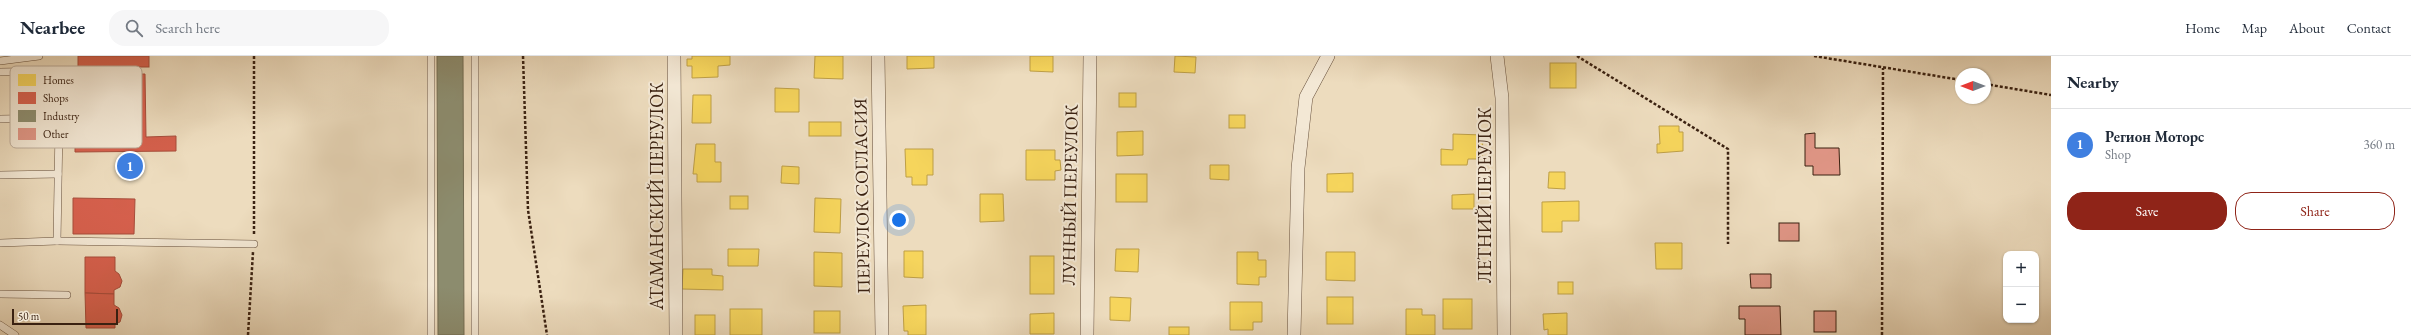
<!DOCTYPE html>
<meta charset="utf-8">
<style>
body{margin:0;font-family:"EB Garamond",serif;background:#f6f6f7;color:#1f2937}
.controls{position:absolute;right:12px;bottom:12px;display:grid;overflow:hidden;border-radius:8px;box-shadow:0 1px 3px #0004}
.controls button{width:36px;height:36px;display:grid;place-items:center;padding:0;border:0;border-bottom:1px solid #e0e1e3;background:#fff;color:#1f2937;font:20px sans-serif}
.compass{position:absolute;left:1955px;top:12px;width:36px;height:36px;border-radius:50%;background:#fff;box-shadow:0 1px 3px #0004;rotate:270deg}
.scale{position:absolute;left:12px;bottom:10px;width:106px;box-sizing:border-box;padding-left:4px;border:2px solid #3a2111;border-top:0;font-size:11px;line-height:14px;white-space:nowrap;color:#3a2111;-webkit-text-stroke:3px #f3e8d5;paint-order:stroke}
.you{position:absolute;left:899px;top:164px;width:14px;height:14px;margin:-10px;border:3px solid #fff;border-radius:50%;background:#1a73e8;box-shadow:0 0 0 6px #1a73e833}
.badge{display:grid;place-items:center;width:26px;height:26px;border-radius:50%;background:#8f2418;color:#fff;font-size:13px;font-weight:700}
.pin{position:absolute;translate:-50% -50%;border:2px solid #fff;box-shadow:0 1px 4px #0006}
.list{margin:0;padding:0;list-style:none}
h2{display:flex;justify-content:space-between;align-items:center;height:52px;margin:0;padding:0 16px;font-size:17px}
h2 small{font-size:13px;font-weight:400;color:#747a83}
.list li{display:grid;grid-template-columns:26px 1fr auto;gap:12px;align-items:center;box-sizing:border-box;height:72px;padding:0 16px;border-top:1px solid #e0e1e3}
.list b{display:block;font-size:15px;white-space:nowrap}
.list p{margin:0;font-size:13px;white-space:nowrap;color:#747a83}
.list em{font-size:13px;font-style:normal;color:#747a83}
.actions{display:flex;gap:8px;padding:12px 16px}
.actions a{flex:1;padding:9px 0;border:1px solid #8f2418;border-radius:16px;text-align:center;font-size:14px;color:#8f2418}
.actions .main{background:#8f2418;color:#fff}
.icon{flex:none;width:22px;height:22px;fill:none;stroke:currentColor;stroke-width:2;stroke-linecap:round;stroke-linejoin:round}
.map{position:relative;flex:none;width:2051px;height:279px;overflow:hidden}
header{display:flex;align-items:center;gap:24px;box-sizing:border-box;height:56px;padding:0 20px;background:#fff;border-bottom:1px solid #e0e1e3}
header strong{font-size:19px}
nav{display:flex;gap:22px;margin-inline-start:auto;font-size:14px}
.search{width:280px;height:36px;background:#f6f6f7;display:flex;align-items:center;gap:10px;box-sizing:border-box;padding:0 14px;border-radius:16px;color:#747a83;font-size:15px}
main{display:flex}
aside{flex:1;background:#fff}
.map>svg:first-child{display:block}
.homes{fill:#f6d55c;stroke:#be9f46}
.shops{fill:#d6604d;stroke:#a74d3b}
.industry{fill:#8c8c6e;stroke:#736c52}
.building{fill:#df9585;stroke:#3a2111}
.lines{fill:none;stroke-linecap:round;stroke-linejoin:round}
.service-casing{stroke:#67503c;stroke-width:8}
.minor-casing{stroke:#67503c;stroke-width:14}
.path{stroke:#3a2111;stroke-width:2.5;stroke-dasharray:3 2;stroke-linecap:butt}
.service{stroke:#f3e8d5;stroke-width:7}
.minor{stroke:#f3e8d5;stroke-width:13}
.labels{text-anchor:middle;stroke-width:4;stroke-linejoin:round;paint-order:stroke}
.street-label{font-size:18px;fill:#3a2111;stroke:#f3e8d5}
.key{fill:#f3e8d5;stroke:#bcac9a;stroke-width:1}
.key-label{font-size:11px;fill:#3a2111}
</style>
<header>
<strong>Nearbee</strong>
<div class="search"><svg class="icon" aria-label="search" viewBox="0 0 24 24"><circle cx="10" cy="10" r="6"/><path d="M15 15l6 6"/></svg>Search here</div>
<nav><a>Home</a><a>Map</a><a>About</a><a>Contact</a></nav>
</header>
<main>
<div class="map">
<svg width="2051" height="279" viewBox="0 0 2051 279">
<rect width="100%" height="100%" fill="#eddcbe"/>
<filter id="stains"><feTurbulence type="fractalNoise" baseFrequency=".005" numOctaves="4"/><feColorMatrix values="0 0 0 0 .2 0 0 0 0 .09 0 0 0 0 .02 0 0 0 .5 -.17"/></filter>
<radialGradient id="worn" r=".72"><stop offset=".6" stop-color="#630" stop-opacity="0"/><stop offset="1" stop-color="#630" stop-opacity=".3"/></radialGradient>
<!-- homes -->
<g class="homes">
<path d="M692,0H730V9L718,10V21L692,22V10H687V3H692Z"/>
<path d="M815,0H843V23L814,22Z"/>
<path d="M907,0H934V12L907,13Z"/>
<path d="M1030,0H1053V16L1030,15Z"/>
<path d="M1175,0L1196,1L1195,17L1174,16Z"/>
<rect x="1550" y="7" width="26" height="25"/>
<path d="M775,32L799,33V56H775Z"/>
<rect x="1119" y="37" width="17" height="14"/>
<path d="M693,39H711V67H692Z"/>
<rect x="1229" y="59" width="16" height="13"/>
<rect x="809" y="66" width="32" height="14"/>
<path d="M1659,70H1679V76H1683V95L1657,97V88H1660Z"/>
<path d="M1143,75V99L1117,100V76Z"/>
<path d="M1453,78L1483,79L1482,103H1468L1467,109H1441V93L1453,94Z"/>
<path d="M696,88H715V106H721V126H697V118H693Z"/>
<path d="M905,93H933V119H927V129H912V121H906Z"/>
<path d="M1026,94H1055V104H1060L1061,114L1055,115V124H1026Z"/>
<path d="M1210,109H1229V124L1210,123Z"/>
<path d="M782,110L799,111V128L781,127Z"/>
<path d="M1549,116H1565V133L1548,132Z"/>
<path d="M1353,117V136H1327V118Z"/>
<rect x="1116" y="118" width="31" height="28"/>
<path d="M980,138H1003L1004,165L980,166Z"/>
<path d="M1474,138V153H1452V139Z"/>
<rect x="730" y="140" width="18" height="13"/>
<path d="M815,142L841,143L840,177L814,176Z"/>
<path d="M1579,145V165H1562V176H1542V146Z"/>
<path d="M1655,187H1682V213H1656Z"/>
<path d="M728,193H759L758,210H728Z"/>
<path d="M1116,193H1139L1138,216L1115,215Z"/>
<path d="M904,195H923V222L904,221Z"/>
<path d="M814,196L842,197V231L814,230Z"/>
<path d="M1237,196H1258V204H1266V221H1259V229L1237,228Z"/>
<path d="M1326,196H1355V225L1326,224Z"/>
<rect x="1030" y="200" width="24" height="38"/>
<path d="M683,213H712V219L723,220V234L682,233Z"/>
<rect x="1558" y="226" width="15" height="12"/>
<path d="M1110,241L1131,242L1130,265L1110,264Z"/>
<rect x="1327" y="241" width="26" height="27"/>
<rect x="1443" y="243" width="29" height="30"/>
<path d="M1230,246H1262V266H1253V274H1230Z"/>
<path d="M926,249V279H908V275H904L903,250Z"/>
<rect x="730" y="253" width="32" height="26"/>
<path d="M1406,253H1422V259H1435V279H1406Z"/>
<rect x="814" y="255" width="26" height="22"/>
<path d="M1054,257V278H1030V258Z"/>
<path d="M1567,257V279H1548V273L1544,274L1543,258Z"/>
<rect x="695" y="259" width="20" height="20"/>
<rect x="1169" y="271" width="20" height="8"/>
</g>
<!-- shops -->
<g class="shops">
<rect x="78" y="0" width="71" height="11"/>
<path d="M145,18L146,81L176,80V95L75,96V86H70V64H72V52H81V33H85V19Z"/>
<path d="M73,142L135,143L134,178H73Z"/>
<path d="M85,201H115V215L119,218L122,225L120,231L114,234V238L85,237Z"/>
<path d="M85,237L114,238V249L119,252L122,259L120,266L115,268V272H86Z"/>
</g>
<!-- industry -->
<path class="industry" d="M437,0H463L464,279H438Z"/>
<!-- building -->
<g class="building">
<path d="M1815,77V92H1839L1840,119H1813V110H1805V78Z"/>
<rect x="1779" y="167" width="20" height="18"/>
<path d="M1750,218H1771V232H1751Z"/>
<path d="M1739,250H1780L1781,279H1745V263H1739Z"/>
<rect x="1814" y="255" width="22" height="21"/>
</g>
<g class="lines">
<defs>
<g id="service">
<path d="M431,0V279"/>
<path d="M475,0V279"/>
<path d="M0,5L39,0"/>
<path d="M0,16L60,15L57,185L0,187"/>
<path d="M0,63L59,62"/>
<path d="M0,119L58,118"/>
<path d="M57,185L254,188"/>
<path d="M0,238L67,239"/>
<path d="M0,269L15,279"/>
</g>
<g id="minor">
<path d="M674,0L676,279"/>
<path d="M878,0L882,279"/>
<path d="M1497,0L1502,42L1504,279"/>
<path d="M1087,279L1090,0"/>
<path d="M1294,279L1298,112L1306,41L1328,0"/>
</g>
</defs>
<!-- service casing -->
<use href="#service" class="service-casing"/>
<!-- minor casing -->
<use href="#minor" class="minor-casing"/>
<!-- path -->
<g class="path">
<path d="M254,0V179"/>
<path d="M523,0L528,154L547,279"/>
<path d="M1577,0L1728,93V188"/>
<path d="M1814,0L1961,24"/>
<path d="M1985,28L2051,39"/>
<path d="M248,279L253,196"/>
<path d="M1882,279L1883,12"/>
</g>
<!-- service -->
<use href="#service" class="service"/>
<!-- minor -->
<use href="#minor" class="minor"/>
</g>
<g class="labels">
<!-- street labels -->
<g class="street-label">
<text transform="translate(1070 139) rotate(-89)" y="6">ЛУННЫЙ ПЕРЕУЛОК</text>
<text transform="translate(1485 139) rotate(-90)" y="6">ЛЕТНИЙ ПЕРЕУЛОК</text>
<text transform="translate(657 140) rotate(-90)" y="6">АТАМАНСКИЙ ПЕРЕУЛОК</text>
<text transform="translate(862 140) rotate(-91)" y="6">ПЕРЕУЛОК СОГЛАСИЯ</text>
</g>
</g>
<!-- legend -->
<rect x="10" y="10" width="132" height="82" rx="6" class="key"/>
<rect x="18" y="18" width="18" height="12" fill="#f6d55c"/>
<rect x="18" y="36" width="18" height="12" fill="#d6604d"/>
<rect x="18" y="54" width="18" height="12" fill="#8c8c6e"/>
<rect x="18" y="72" width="18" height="12" fill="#df9585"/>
<g class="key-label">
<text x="43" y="28">Homes</text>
<text x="43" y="46">Shops</text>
<text x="43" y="64">Industry</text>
<text x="43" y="82">Other</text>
</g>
<rect width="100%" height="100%" filter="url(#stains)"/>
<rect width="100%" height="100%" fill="url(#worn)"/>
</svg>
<div class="controls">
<button>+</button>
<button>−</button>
</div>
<svg class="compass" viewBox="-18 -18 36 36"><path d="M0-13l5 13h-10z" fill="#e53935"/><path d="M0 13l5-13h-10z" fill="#747a83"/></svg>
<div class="scale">50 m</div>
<div class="you"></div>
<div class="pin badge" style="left:130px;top:110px;background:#3f7fe0">1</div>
</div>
<aside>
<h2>Nearby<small></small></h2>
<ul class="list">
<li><span class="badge" style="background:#3f7fe0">1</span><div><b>Регион Моторс</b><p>Shop</p></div><em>360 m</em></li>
</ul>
<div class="actions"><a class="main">Save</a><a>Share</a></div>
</aside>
</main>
